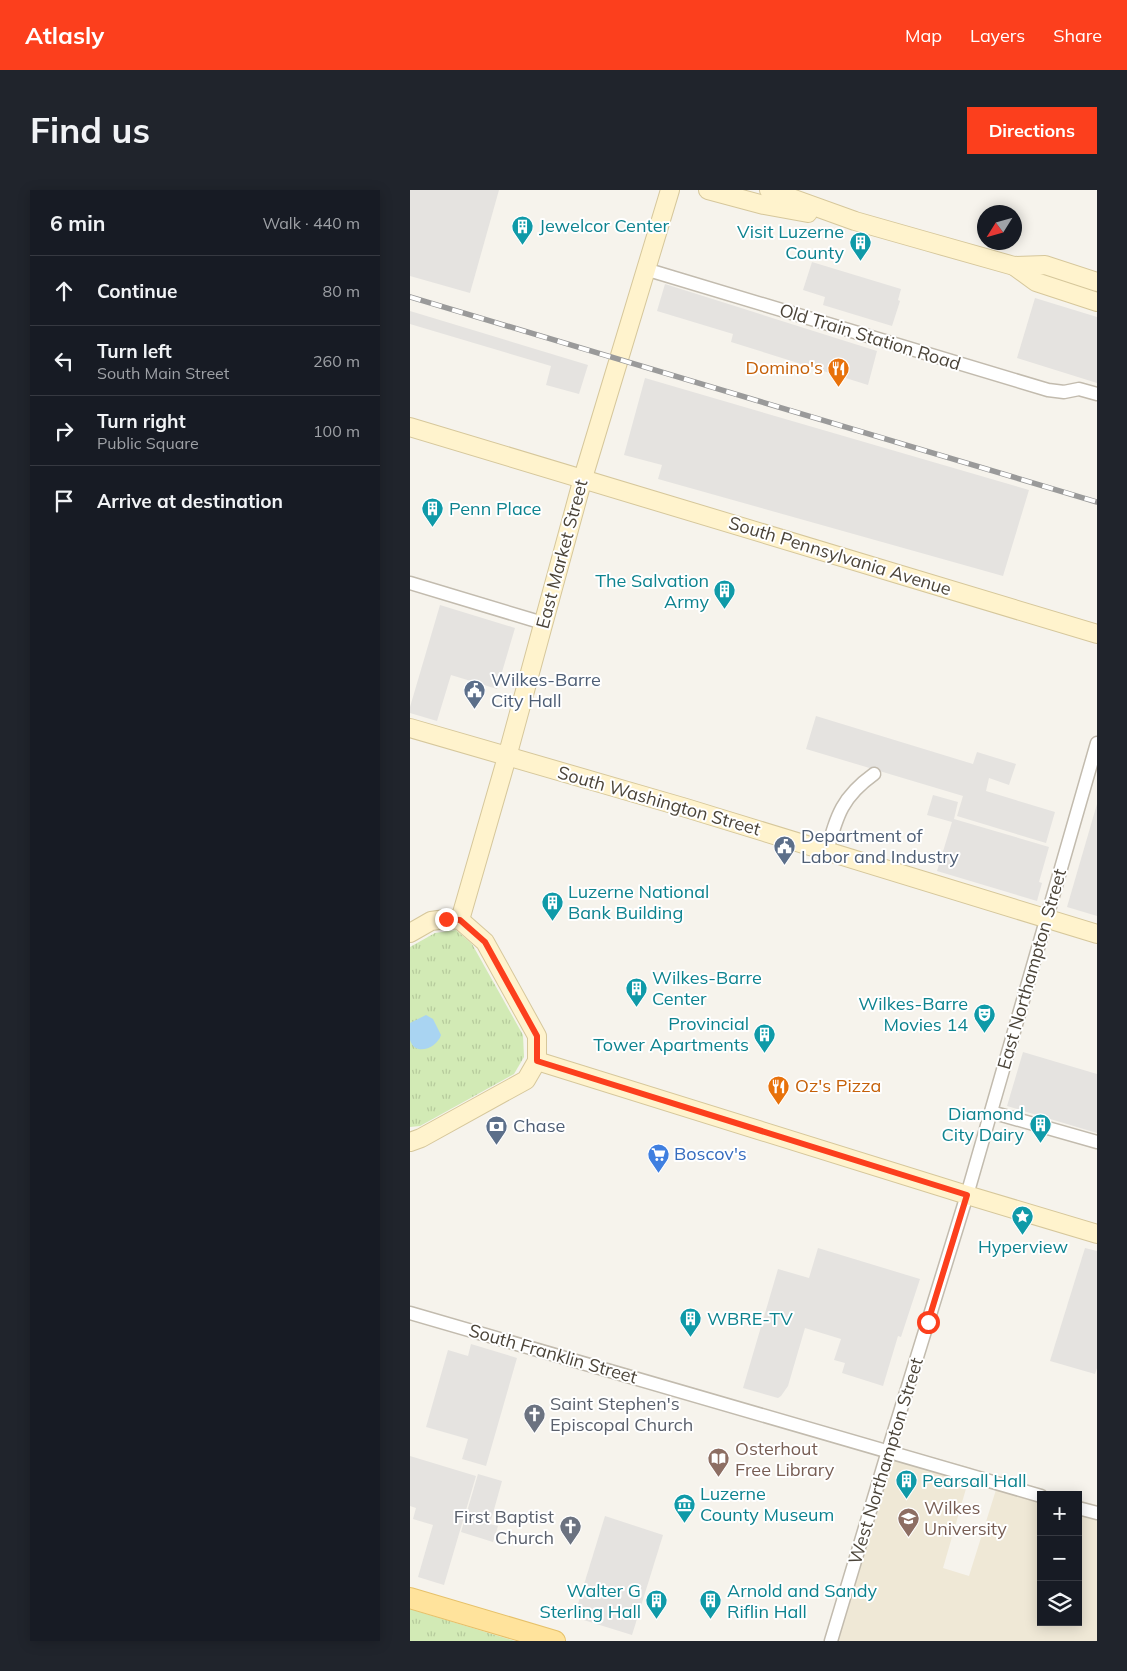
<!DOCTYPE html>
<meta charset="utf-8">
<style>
body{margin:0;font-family:Mulish,sans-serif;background:#20242c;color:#f1f3f6}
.controls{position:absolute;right:15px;bottom:15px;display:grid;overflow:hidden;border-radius:0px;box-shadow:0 2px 12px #0003}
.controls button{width:45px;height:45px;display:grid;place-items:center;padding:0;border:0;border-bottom:1px solid #363941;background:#171b24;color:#f1f3f6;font:25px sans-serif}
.compass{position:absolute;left:567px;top:15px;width:45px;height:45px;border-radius:50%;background:#171b24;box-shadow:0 2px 12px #0003;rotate:233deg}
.stop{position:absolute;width:15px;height:15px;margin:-11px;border:4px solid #fc3f1d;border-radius:50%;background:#fff}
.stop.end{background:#fc3f1d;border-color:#fff;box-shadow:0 1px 5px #0008}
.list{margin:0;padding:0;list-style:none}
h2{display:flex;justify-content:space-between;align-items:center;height:65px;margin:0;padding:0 20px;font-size:21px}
h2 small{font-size:16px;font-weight:400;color:#9ea1a6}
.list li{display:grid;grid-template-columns:32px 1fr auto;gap:15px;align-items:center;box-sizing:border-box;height:70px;padding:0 20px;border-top:1px solid #363941}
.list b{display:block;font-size:19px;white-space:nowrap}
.list p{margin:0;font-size:16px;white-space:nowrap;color:#9ea1a6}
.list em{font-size:16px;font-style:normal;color:#9ea1a6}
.icon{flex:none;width:28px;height:28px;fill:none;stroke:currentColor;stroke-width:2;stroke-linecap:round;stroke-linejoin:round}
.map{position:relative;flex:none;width:687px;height:1451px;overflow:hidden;border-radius:0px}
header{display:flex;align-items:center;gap:30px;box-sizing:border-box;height:70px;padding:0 25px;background:#fc3f1d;color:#fff}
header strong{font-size:24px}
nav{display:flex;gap:28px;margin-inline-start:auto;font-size:18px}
.intro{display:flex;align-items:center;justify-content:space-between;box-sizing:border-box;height:120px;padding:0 30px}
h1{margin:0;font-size:35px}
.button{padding:12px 22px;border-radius:0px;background:#fc3f1d;color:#fff;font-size:18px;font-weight:700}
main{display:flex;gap:30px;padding:0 30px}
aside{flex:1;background:#171b24;border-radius:0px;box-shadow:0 2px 12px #0003}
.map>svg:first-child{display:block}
.education{fill:#efe8d6}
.grass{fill:url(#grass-tufts)}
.parking{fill:#e5e3e0}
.water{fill:#a9d4f2}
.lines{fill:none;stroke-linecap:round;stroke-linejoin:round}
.street-casing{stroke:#c2bbae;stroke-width:15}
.secondary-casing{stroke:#d6c79b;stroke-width:20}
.primary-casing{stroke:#e6c16a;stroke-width:22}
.street{stroke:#fff;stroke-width:12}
.secondary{stroke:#fff3cd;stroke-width:18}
.primary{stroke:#ffe39c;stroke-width:20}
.rail-casing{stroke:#9a9a9a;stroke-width:5.5}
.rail{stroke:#fff;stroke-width:4;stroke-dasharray:11;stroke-linecap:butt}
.route{stroke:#fc3f1d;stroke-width:6}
.labels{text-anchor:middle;stroke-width:4;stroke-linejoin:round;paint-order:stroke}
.culture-label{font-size:18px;fill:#0d838f;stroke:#fff;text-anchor:start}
.street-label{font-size:18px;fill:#4b4439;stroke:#fff}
.food-label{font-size:18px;fill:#c56008;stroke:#fff;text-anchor:end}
.service-label{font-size:18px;fill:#4e5e75;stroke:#fff;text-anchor:start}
.shop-label{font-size:18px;fill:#366cbe;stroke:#fff;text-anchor:start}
.worship-label{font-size:18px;fill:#5b616d;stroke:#fff;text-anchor:start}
.education-label{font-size:18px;fill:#785e54;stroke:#fff;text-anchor:start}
</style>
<header>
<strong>Atlasly</strong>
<nav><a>Map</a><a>Layers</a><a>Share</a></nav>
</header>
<div class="intro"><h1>Find us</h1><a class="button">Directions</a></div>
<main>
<aside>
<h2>6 min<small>Walk · 440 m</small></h2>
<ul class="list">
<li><svg class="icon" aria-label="ahead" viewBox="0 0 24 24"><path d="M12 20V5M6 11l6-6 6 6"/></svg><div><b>Continue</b></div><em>80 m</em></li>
<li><svg class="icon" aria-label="left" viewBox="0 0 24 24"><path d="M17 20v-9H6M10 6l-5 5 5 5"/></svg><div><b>Turn left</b><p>South Main Street</p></div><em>260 m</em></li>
<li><svg class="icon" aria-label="right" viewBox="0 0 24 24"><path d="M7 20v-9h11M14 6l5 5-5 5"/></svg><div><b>Turn right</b><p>Public Square</p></div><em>100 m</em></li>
<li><svg class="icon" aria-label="arrive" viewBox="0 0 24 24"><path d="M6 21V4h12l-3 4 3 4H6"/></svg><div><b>Arrive at destination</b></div></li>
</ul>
</aside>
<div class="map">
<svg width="687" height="1451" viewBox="0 0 687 1451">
<defs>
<pattern id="grass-tufts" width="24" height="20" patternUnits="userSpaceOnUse" patternTransform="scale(1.25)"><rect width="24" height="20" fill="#d2eab5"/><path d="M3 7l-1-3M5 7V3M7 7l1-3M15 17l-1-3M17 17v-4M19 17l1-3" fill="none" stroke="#b6ca9c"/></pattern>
</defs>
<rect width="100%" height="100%" fill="#f6f3ec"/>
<!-- education -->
<path class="education" d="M483,1256L562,1278L533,1378L559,1386L590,1287L651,1305H631V1432H668V1310L687,1315V1451H422Z"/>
<!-- grass -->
<g class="grass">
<path d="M46,740L62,754L113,845L114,867L104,884L10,936L0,937V757L25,743Z"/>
<path d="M0,1419L105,1451H0Z"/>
</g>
<!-- parking -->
<g class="parking">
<path d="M0,0H89L60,103L0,86Z"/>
<path d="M402,72L491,99L488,110L490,111L482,136L413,115L415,107L393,100Z"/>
<path d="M255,94L467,161L458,195L321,152L323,144L247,121Z"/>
<path d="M625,108L687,127V193L607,168Z"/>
<path d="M0,121L178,175L169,204L136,195L141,176L0,134Z"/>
<path d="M235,188L619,300L593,386L248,289L252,275L214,265Z"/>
<path d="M30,415L105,438L87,499L41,485L27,531L0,523V517Z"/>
<path d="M406,526L563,574L567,562L606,574L599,595L579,588L576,601L645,622L636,653L547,626L553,606L396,559Z"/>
<path d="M523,605L548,612L544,629L639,657L629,692L632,693L627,711L527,681L542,632L517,625Z"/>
<path d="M687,614V726L657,717Z"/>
<path d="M613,862L687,884V943L597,916Z"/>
<path d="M408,1058L510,1089L491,1147L488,1146L473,1196L432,1183L435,1173L424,1170L431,1149L395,1138L378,1196L371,1206L368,1208L333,1198L368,1079L399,1088Z"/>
<path d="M675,1058L687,1061V1178L685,1184L640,1171Z"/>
<path d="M61,1154L107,1168L76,1276L52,1269L58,1249L16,1237L38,1160L58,1166Z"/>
<path d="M0,1266L66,1286L34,1395L8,1387L23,1335L3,1329L6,1318L0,1316Z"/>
<path d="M68,1284L92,1291L80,1334L88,1336L83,1352L51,1342Z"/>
<path d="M195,1326L253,1345L222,1445L164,1427Z"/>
</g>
<!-- water -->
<path class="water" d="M16,825L23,829L31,845C27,858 5,867 0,850C0,845 0,838 0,833Z"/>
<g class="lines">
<defs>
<g id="street">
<path d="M235,79L638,200L654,202L669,199L687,204"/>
<path d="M0,393L133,433"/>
<path d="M417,661C427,625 432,607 464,584"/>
<path d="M581,922L687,952"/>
<path d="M0,1123L631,1306"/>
<path d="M668,1318L687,1323"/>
<path d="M421,1451L478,1261L557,1005L687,553"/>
</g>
<g id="secondary">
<path d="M298,0L354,15L398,23"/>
<path d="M359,0L445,31L519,52L604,76L635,75L687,92"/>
<path d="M604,76L626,92L687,112"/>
<path d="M0,237L687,444"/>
<path d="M0,538L276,618L687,744"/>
<path d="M50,730L97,567L173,288L260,0"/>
<path d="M0,743L21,731L36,729L50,730L75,752L127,846V871L116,890L11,948L0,952"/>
<path d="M127,871L557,1005L687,1044"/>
</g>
<path id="primary" d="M0,1408L145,1451"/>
</defs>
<!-- street casing -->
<use href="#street" class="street-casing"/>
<!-- secondary casing -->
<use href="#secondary" class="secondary-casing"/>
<!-- primary casing -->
<use href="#primary" class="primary-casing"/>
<!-- street -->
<use href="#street" class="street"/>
<!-- secondary -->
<use href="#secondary" class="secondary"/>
<!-- primary -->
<use href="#primary" class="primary"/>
<defs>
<path id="rail" d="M0,107L687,312"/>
</defs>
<!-- rail casing -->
<use href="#rail" class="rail-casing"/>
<!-- rail -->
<use href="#rail" class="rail"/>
</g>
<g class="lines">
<!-- route -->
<path class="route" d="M36,729L50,730L75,752L127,846V871L557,1005L518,1132"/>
</g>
<!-- icons -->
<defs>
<symbol id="building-pin" viewBox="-11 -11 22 30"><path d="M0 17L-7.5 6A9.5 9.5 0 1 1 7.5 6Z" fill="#0f9aa8" stroke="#fff"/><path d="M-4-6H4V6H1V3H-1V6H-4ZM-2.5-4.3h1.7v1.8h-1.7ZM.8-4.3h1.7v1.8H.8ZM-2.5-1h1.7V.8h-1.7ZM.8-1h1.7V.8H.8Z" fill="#fff"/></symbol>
<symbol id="restaurant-pin" viewBox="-11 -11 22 30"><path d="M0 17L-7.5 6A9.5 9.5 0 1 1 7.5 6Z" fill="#e8710a" stroke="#fff"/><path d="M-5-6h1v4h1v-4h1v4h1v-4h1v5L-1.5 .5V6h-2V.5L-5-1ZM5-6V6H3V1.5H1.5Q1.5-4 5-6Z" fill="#fff"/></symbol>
<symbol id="civic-pin" viewBox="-11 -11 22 30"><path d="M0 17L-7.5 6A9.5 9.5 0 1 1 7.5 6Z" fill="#5c6f8a" stroke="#fff"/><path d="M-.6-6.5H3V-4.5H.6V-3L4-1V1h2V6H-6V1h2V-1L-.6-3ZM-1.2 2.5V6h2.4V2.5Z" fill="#fff"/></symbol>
<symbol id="theatre-pin" viewBox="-11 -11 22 30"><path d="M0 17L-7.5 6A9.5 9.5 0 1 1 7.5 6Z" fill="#0f9aa8" stroke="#fff"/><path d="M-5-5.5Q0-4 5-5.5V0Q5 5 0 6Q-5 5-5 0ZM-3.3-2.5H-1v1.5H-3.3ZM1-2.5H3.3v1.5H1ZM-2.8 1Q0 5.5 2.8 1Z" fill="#fff"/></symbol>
<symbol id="bank-pin" viewBox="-11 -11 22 30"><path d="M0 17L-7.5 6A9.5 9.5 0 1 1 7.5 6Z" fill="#5c6f8a" stroke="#fff"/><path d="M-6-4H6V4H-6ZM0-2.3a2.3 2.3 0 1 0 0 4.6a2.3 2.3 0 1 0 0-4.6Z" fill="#fff"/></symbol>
<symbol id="supermarket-pin" viewBox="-11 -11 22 30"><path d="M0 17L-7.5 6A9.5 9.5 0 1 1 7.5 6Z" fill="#3f7fe0" stroke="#fff"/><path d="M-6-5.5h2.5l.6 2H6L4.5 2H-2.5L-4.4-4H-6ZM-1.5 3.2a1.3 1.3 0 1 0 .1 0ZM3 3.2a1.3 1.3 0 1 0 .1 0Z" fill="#fff"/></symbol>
<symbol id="sight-pin" viewBox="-11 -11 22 30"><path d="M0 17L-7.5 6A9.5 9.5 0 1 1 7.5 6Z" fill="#0f9aa8" stroke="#fff"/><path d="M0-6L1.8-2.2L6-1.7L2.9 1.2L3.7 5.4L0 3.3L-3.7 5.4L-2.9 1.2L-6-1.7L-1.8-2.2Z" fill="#fff"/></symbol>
<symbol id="church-pin" viewBox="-11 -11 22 30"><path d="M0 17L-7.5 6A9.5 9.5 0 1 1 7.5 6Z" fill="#6b7280" stroke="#fff"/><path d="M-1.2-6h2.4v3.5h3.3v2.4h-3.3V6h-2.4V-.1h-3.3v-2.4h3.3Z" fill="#fff"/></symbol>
<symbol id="library-pin" viewBox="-11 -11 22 30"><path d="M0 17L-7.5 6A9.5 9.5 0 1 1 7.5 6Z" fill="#8d6e63" stroke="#fff"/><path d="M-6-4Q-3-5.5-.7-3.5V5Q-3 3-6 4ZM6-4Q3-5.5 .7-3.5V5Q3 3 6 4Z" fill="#fff"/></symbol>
<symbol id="museum-pin" viewBox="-11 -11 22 30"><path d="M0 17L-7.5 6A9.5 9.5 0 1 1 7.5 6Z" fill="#0f9aa8" stroke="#fff"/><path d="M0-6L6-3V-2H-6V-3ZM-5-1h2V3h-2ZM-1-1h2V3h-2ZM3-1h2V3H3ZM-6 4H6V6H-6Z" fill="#fff"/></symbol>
<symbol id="university-pin" viewBox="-11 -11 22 30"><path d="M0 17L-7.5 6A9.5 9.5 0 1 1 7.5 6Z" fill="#8d6e63" stroke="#fff"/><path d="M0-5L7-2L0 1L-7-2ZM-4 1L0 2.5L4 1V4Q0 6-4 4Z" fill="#fff"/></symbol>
</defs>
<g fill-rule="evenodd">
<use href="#building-pin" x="100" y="24" width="25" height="34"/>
<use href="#building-pin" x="438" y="40" width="25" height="34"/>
<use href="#restaurant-pin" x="416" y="166" width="25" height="34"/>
<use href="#building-pin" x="10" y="306" width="25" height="34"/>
<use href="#building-pin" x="302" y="388" width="25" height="34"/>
<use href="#civic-pin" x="52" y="488" width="25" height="34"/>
<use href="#civic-pin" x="362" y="644" width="25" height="34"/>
<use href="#building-pin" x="130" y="700" width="25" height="34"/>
<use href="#building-pin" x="214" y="786" width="25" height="34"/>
<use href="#theatre-pin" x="562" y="812" width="25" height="34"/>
<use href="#building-pin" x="342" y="832" width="25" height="34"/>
<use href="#restaurant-pin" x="356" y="884" width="25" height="34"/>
<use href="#building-pin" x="618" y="922" width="25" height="34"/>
<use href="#bank-pin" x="74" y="924" width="25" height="34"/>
<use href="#supermarket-pin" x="236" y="952" width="25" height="34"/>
<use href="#sight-pin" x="600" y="1014" width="25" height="34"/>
<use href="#building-pin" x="268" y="1116" width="25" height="34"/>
<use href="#church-pin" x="112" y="1212" width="25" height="34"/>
<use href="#library-pin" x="296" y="1256" width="25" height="34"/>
<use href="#building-pin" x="484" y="1278" width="25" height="34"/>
<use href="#museum-pin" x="262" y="1302" width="25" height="34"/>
<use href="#university-pin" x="486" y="1316" width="25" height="34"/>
<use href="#church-pin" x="148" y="1324" width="25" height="34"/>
<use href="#building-pin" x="234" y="1398" width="25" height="34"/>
<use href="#building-pin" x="288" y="1398" width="25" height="34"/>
</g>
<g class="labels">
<!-- culture labels -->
<g class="culture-label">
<text x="129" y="42">Jewelcor Center</text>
<text x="434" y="48" text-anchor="end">Visit Luzerne<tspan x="434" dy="21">County</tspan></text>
<text x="39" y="325">Penn Place</text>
<text x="299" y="397" text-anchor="end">The Salvation<tspan x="299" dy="21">Army</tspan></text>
<text x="158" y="708">Luzerne National<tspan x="158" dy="21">Bank Building</tspan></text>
<text x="242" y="794">Wilkes-Barre<tspan x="242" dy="21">Center</tspan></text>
<text x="558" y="820" text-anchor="end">Wilkes-Barre<tspan x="558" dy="21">Movies 14</tspan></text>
<text x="339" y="840" text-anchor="end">Provincial<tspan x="339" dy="21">Tower Apartments</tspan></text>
<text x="614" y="930" text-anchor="end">Diamond<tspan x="614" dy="21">City Dairy</tspan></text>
<text x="613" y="1063" text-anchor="middle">Hyperview</text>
<text x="297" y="1135">WBRE-TV</text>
<text x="512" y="1297">Pearsall Hall</text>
<text x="290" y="1310">Luzerne<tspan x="290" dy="21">County Museum</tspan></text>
<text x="231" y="1407" text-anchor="end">Walter G<tspan x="231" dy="21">Sterling Hall</tspan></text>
<text x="317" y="1407">Arnold and Sandy<tspan x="317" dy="21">Riflin Hall</tspan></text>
</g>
<!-- street labels -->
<g class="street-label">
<text transform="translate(460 147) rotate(17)" y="6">Old Train Station Road</text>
<text transform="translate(152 364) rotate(-75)" y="6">East Market Street</text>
<text transform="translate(430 366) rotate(17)" y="6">South Pennsylvania Avenue</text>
<text transform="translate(249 611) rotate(16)" y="6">South Washington Street</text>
<text transform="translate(622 779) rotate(-74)" y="6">East Northampton Street</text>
<text transform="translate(143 1164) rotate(16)" y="6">South Franklin Street</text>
<text transform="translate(476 1271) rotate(-73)" y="6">West Northampton Street</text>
</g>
<!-- food labels -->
<g class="food-label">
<text x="413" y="184">Domino's</text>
<text x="385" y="902" text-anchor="start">Oz's Pizza</text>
</g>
<!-- service labels -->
<g class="service-label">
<text x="81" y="496">Wilkes-Barre<tspan x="81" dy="21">City Hall</tspan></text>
<text x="391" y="652">Department of<tspan x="391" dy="21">Labor and Industry</tspan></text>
<text x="103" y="942">Chase</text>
</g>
<!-- shop labels -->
<g class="shop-label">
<text x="264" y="970">Boscov's</text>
</g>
<!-- worship labels -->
<g class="worship-label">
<text x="140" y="1220">Saint Stephen's<tspan x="140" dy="21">Episcopal Church</tspan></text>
<text x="144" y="1333" text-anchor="end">First Baptist<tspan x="144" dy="21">Church</tspan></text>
</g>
<!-- education labels -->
<g class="education-label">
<text x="325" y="1265">Osterhout<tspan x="325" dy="21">Free Library</tspan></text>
<text x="514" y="1324">Wilkes<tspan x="514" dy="21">University</tspan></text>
</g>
</g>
</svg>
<div class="controls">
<button>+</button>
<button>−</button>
<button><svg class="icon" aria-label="layers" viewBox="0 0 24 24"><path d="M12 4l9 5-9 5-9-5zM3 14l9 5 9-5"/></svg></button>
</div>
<svg class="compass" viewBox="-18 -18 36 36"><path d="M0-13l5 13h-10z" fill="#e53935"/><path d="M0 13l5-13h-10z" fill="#9ea1a6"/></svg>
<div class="stop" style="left:518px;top:1132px"></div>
<div class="stop end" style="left:36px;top:729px"></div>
</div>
</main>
